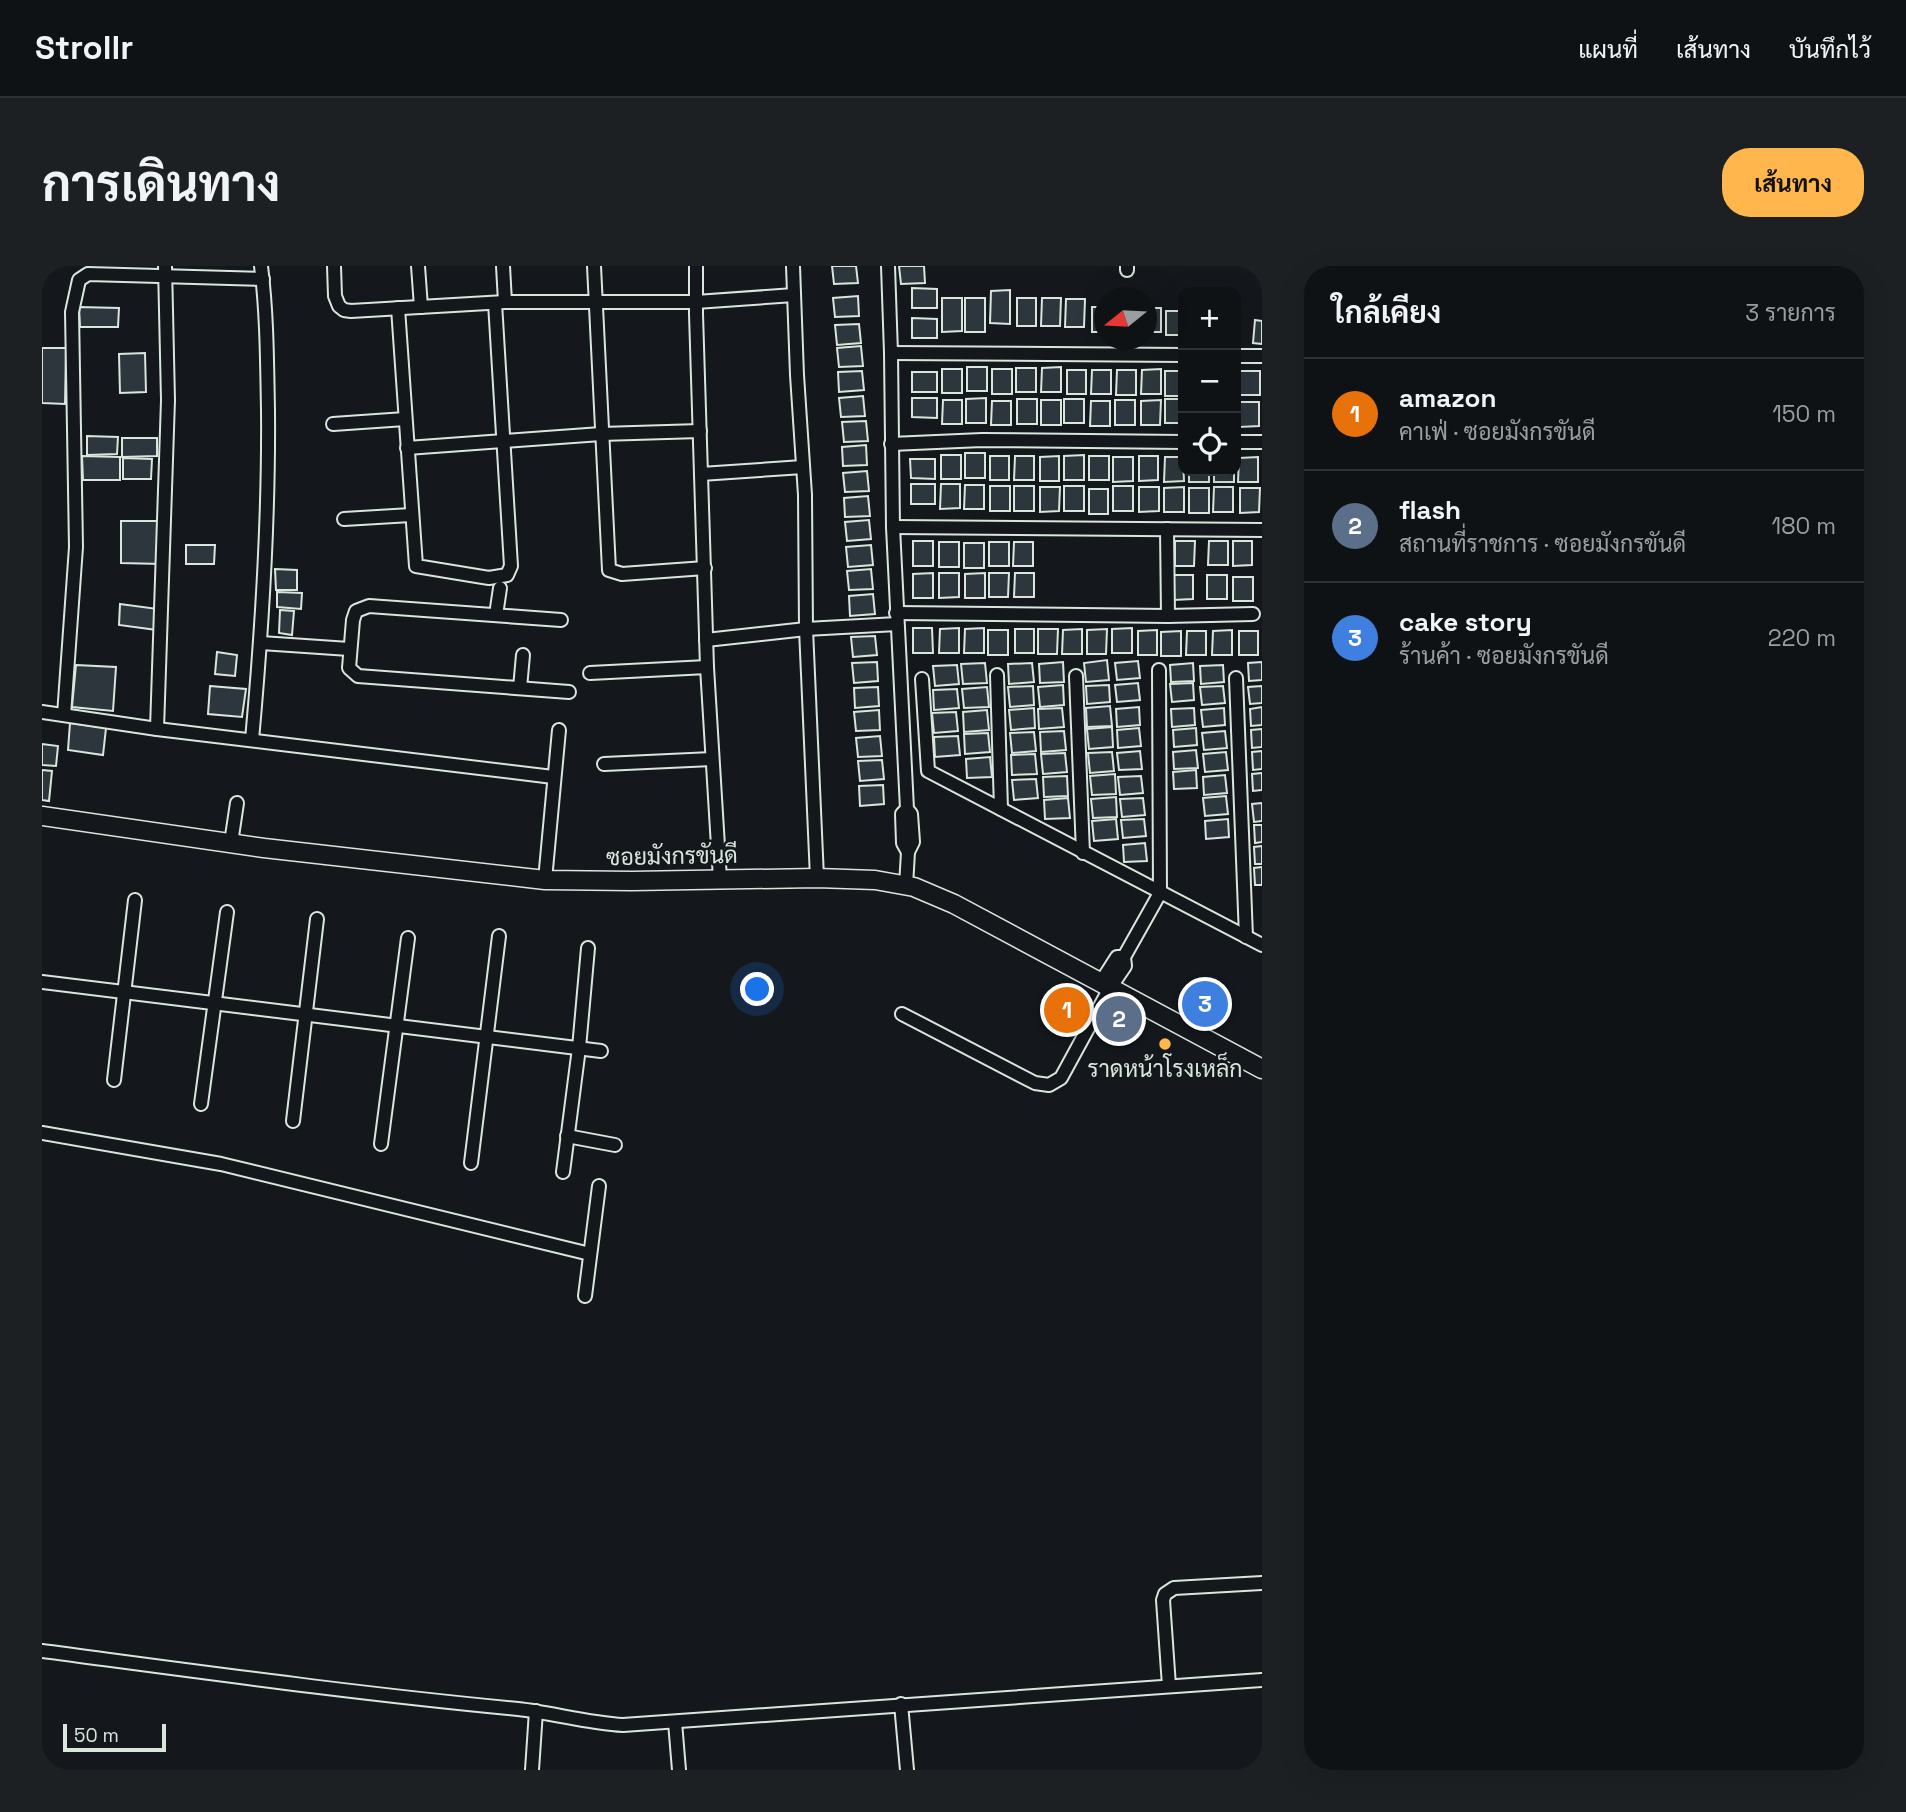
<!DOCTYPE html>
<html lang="th">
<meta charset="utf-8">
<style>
body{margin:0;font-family:"Space Grotesk",Sarabun,sans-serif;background:#1d2022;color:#f1f3f6}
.controls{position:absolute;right:21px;top:21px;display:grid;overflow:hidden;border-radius:14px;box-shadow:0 7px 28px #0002}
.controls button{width:63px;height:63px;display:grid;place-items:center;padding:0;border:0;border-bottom:2px solid #2f3234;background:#0f1215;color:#f1f3f6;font:35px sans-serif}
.compass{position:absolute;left:1052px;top:21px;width:63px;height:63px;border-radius:50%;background:#0f1215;box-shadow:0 7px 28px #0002;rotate:252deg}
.scale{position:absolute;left:21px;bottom:18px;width:103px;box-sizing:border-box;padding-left:7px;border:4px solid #d8e6dc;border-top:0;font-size:19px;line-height:24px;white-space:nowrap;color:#d8e6dc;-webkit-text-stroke:5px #14181c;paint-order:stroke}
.you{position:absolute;left:716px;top:724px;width:24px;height:24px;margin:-18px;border:5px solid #fff;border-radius:50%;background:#1a73e8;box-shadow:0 0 0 10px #1a73e833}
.badge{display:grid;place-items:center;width:46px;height:46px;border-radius:50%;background:#ffb74d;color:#fff;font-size:23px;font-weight:700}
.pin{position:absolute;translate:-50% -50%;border:4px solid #fff;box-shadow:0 2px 7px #0006}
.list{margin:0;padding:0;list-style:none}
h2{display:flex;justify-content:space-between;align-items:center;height:91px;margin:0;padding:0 28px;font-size:30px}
h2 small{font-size:23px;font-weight:400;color:#9b9ea0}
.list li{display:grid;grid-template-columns:46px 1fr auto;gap:21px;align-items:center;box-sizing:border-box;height:112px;padding:0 28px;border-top:2px solid #2f3234}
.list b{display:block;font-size:26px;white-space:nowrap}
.list p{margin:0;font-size:23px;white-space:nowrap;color:#9b9ea0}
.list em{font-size:23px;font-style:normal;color:#9b9ea0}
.icon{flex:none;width:38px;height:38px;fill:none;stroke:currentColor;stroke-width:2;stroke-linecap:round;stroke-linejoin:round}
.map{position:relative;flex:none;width:1220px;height:1504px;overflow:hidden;border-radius:28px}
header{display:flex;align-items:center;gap:42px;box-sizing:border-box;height:98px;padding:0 35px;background:#0f1215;border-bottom:2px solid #2f3234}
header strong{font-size:33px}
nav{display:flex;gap:38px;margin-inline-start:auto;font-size:24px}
.intro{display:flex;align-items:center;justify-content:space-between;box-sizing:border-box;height:168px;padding:0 42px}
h1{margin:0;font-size:49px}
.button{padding:18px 32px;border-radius:28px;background:#ffb74d;color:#111;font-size:24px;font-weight:700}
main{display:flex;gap:42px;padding:0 42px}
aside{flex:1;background:#0f1215;border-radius:28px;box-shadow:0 7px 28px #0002}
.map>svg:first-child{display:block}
.building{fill:#2c363c;stroke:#d8e6dc;stroke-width:2}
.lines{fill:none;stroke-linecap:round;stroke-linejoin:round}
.street-casing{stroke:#d8e6dc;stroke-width:16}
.secondary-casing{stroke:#d8e6dc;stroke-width:21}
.street{stroke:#14181c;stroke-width:12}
.secondary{stroke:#14181c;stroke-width:18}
.poi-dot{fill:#ffb74d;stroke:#14181c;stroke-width:2.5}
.labels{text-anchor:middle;stroke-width:5;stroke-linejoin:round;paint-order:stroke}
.street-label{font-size:23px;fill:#d8e6dc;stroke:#14181c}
.poi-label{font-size:23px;fill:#d8e6dc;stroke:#14181c}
</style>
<header>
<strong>Strollr</strong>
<nav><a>แผนที่</a><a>เส้นทาง</a><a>บันทึกไว้</a></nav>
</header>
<div class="intro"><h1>การเดินทาง</h1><a class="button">เส้นทาง</a></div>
<main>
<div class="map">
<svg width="1220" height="1504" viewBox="0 0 1220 1504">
<rect width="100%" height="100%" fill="#14181c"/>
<!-- building -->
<g class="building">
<path d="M790,0H814L816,17L792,18Z"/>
<path d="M857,0H882L883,17L859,18Z"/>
<path d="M870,22L895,23V42H870Z"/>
<path d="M968,24V58L948,57L949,25Z"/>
<path d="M816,30L817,50L793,51L791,32Z"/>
<path d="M900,32H920V65L900,66Z"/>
<rect x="923" y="32" width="20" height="34"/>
<rect x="975" y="32" width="19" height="28"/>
<path d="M1000,32H1019L1018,60H999Z"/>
<path d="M1024,33H1043L1042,61H1023Z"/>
<path d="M37,41L77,42L76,61H38Z"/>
<rect x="1050" y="41" width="12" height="25"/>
<rect x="1104" y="42" width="15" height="24"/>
<rect x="1124" y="45" width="17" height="24"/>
<path d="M870,52L895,53V72H870Z"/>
<path d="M1213,54L1220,55V78L1211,77Z"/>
<path d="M817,58L819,77L795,79L793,59Z"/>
<path d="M819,80L821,100L797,101L795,82Z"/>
<path d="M0,82H24L23,138L0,137Z"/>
<path d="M103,87L104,126L78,127L77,88Z"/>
<rect x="925" y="101" width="20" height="24"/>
<path d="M1019,101V126H999L1000,102Z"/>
<rect x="974" y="102" width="20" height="24"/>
<rect x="900" y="103" width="20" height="24"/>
<rect x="950" y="103" width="20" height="25"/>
<path d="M1119,103V128H1099L1100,104Z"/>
<rect x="1025" y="104" width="19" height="24"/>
<path d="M1050,104H1069V128H1049Z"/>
<path d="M1075,104H1094V129H1074Z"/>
<path d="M820,105L822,124L797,126L796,106Z"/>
<rect x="1123" y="105" width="18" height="25"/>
<rect x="1198" y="105" width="20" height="24"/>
<rect x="870" y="106" width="25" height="20"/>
<path d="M821,130L823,150L799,151L797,132Z"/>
<path d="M870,132H895V152L870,151Z"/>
<path d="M944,132V157H924V133Z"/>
<rect x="975" y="133" width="20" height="25"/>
<rect x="1022" y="133" width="20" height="24"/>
<rect x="1123" y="133" width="18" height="24"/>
<path d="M901,134H920V158H900Z"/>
<rect x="999" y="134" width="20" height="25"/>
<rect x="1073" y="134" width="20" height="25"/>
<path d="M1119,134L1118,159H1099V135Z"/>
<path d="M950,135H969V159H949Z"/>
<path d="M1049,135H1068V160H1048Z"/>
<path d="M1197,136H1217V160L1197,161Z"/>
<path d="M824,155L826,175L802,176L800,156Z"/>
<path d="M45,170L76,171L75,188L45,189Z"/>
<path d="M80,172H115V190L80,191Z"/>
<path d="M824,179L825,199L801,200L800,181Z"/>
<rect x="923" y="187" width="20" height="25"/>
<rect x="899" y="189" width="20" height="24"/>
<path d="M1042,189V214H1022V190Z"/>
<path d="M40,190L78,191V214H41Z"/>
<rect x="948" y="190" width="19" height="24"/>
<path d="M973,190H992V214H972Z"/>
<path d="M1017,190V215H998V191Z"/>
<rect x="1047" y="190" width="20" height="24"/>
<path d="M1097,190H1116V214L1097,215Z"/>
<path d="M1071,191H1091V215L1071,216Z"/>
<path d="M1123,191H1141L1142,215L1122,216Z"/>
<path d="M1216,191V216H1196L1197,192Z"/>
<path d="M81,192L110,193L109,213H81Z"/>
<path d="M868,193H893V213L869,212Z"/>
<path d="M825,205L827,225L803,226L801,207Z"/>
<rect x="1147" y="205" width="20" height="11"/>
<rect x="1172" y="205" width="20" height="11"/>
<rect x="869" y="218" width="24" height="20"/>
<path d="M899,218H918V242L898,243Z"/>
<path d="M923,219H942V243H922Z"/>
<rect x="948" y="220" width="20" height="25"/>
<rect x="972" y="220" width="20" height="25"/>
<rect x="1022" y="220" width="20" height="25"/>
<rect x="1071" y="220" width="20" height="25"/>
<path d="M998,221H1018L1017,245L998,246Z"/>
<path d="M1097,221H1117V245L1097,246Z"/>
<path d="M1142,221V246H1122V222Z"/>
<path d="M1172,221H1191V246H1171Z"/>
<rect x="1147" y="222" width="20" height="25"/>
<path d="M1198,222H1218L1217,246L1198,247Z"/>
<rect x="1047" y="223" width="19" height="25"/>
<path d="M826,230L828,250L803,251L802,232Z"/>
<path d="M827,254L829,273L805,275L803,256Z"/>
<path d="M79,255H120L119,298L79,297Z"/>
<rect x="871" y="275" width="20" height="25"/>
<path d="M1133,275H1153L1152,300H1133Z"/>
<path d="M1167,275H1186V299H1166Z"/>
<path d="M1191,275H1210V299L1191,300Z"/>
<rect x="897" y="276" width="20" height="25"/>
<rect x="947" y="276" width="20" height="24"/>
<path d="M972,276H991V300H971Z"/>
<rect x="922" y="277" width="20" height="25"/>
<path d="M144,279H173L172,298H144Z"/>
<path d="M829,279L831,299L806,301L804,281Z"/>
<path d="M233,303L255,304V324H234Z"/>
<path d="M829,303L831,323L807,324L805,305Z"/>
<path d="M891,307V332H871V308Z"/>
<path d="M897,307H917V331L897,332Z"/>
<path d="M943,307V332H923V308Z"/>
<path d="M947,307H967L966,331H947Z"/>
<path d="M973,307H992V331H972Z"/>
<path d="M1131,309H1151V333L1131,334Z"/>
<rect x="1165" y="309" width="20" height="24"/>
<rect x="1191" y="311" width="20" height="24"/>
<path d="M235,326L260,327L259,343L235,341Z"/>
<path d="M831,328L833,348L808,350L807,330Z"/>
<path d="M78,338L116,343L115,364L77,359Z"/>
<path d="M238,344L252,345L250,369L237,367Z"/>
<path d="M871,362H890L891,387H871Z"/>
<path d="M917,362V387H897L898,363Z"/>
<path d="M942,362V387H922L923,363Z"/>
<path d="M1090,362V387H1070V363Z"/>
<rect x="973" y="363" width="19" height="24"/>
<path d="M996,363H1016L1015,388H996Z"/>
<path d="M1040,363V388H1020L1021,364Z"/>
<path d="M1065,363L1064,388H1045V364Z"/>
<rect x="946" y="364" width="20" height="25"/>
<path d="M1115,364V389H1096V365Z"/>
<path d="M1190,364V389H1170L1171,365Z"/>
<path d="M1139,365V390H1119V366Z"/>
<path d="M1145,365H1164V389H1144Z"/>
<rect x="1197" y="365" width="19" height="24"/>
<path d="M833,370L835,389L811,391L809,371Z"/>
<path d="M175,386L195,389L193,410L173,408Z"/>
<path d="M1065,394L1067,414L1044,416L1042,397Z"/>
<path d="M1096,395L1098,412L1075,414L1073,397Z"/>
<path d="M835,396L836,415L812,417L810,397Z"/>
<path d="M1021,396L1022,416L998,417L997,398Z"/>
<path d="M1220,396V414L1207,415L1206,397Z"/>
<path d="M943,397L945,417L921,418L919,398Z"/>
<path d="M990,397L992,416L967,418L966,398Z"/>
<path d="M1151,397L1152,415L1129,416L1128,399Z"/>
<path d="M34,399L74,401L71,445L30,441Z"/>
<path d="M915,399L917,418L893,420L891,400Z"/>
<path d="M1181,399L1182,416L1159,418L1158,400Z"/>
<path d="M1096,417L1098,434L1075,436L1073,419Z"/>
<path d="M1151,417L1152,434L1130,436L1128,418Z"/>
<path d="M1021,419L1022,439L998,441L996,421Z"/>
<path d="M1067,419L1068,436L1045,438L1044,420Z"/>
<path d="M168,420L204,423L200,451L166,448Z"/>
<path d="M991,420L992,439L968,441L966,421Z"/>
<path d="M1181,420L1183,437L1160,439L1158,421Z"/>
<path d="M1220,420V437L1208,438L1206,421Z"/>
<path d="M836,421L837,440L813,442L812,422Z"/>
<path d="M945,421L947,441L922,442L920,423Z"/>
<path d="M915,423L917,442L892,444L891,424Z"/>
<path d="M1068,440L1070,460L1045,461L1044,442Z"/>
<path d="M1097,441L1098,459L1075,461L1074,443Z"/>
<path d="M1220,441V459L1209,460L1208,443Z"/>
<path d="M992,442L993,462L969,464L967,444Z"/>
<path d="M1020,442L1022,461L997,463L996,443Z"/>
<path d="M1152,442L1153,459L1130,461L1129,443Z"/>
<path d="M1182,442L1183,459L1161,461L1159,444Z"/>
<path d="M837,444L838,464L814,465L812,446Z"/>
<path d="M945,444L947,464L922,466L921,446Z"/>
<path d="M914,446L916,465L892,467L890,447Z"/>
<path d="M28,457L64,462L61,489L26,484Z"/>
<path d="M1070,461L1071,481L1047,483L1045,463Z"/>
<path d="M1097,462L1099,480L1076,482L1075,464Z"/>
<path d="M1154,462L1155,479L1132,481L1131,464Z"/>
<path d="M1220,463V481L1210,482L1209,464Z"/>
<path d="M1022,465L1024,484L999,486L998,466Z"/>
<path d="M1183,465L1185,482L1162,484L1160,467Z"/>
<path d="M992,466L994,485L970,487L968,467Z"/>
<path d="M946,467L948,486L923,488L922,468Z"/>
<path d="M838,470L840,490L816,491L814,472Z"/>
<path d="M916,470L918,489L893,491L892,471Z"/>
<path d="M0,478L16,480L14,500L0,499Z"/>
<path d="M1154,484L1156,502L1132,503L1131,486Z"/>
<path d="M1098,485L1100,503L1077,504L1075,487Z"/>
<path d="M1220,485V503L1211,504L1210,486Z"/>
<path d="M1070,486L1072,505L1048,507L1046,487Z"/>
<path d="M1184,486L1186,504L1163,506L1161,488Z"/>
<path d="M1023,487L1025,506L1001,508L999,488Z"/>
<path d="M993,488L995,508L970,509L969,489Z"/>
<path d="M948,491L950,511L925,512L924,493Z"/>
<path d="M840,494L842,513L818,515L816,495Z"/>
<path d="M0,504L10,505L7,535L0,534Z"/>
<path d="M1154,504L1155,522L1132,523L1131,506Z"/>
<path d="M1220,507V524L1211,525L1210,508Z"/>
<path d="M1073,508L1074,528L1050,529L1048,510Z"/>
<path d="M1183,509L1185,527L1162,529L1161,511Z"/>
<path d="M1025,510L1026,530L1002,531L1001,511Z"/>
<path d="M1099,510L1101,527L1078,529L1076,511Z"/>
<path d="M994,513L996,532L972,534L970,514Z"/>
<path d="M841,519L842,538L818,540L817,520Z"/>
<path d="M1184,530L1186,548L1163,550L1161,532Z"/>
<path d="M1074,531L1075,551L1051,552L1049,533Z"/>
<path d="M1026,532L1028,552L1003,553L1002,534Z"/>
<path d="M1101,532L1103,549L1080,551L1078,533Z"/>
<path d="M1220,537V555L1212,556L1210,538Z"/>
<path d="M1074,553L1076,573L1052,575L1050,555Z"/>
<path d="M1102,553L1104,570L1081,572L1079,554Z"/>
<path d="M1186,553L1187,571L1164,573L1163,555Z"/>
<path d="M1212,559H1220V576L1213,577Z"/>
<path d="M1103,577L1105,595L1082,596L1081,579Z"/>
<path d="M1220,580V598H1213L1212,581Z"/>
<path d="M1220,601V619H1213L1212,602Z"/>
</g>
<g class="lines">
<defs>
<g id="street">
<path d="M292,0L293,30L297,40L302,44L309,45L463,36H654L752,29"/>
<path d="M376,0L379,41"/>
<path d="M461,0L463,36"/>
<path d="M552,0L567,304L580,308L663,302"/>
<path d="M654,0V48L665,401L678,613"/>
<path d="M751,0L755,109L763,229L764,363L775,612"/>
<path d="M846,0L849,87L851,261L865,543L869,548L871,576L866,586L864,620"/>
<path d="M1085,4V0"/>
<path d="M356,42L374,300L447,312L465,309L469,300L453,37"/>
<path d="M849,87L1141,89"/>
<path d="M1194,90H1220"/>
<path d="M291,158L363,153"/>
<path d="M1194,176H1220"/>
<path d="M849,178L940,174L1141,176"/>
<path d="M365,182L559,168L658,165"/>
<path d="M659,208L761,201"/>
<path d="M302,253L369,249"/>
<path d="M851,261L1220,264"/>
<path d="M1125,263L1126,350"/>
<path d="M854,347L1126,350L1211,348"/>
<path d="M454,349L458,322"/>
<path d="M519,354L327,340L314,345L311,354L307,402L316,410L527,426"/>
<path d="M664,374L764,363L855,358"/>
<path d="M219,377L307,383"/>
<path d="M548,407L665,401"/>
<path d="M955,409L959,543"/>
<path d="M1034,410L1041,587"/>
<path d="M1194,412L1204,671"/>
<path d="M880,413L886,505L1220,679"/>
<path d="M478,422L481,389"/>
<path d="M0,446L115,463L511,511"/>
<path d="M22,449L34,281L30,46L37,14L46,8L221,13"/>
<path d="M115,463L126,134L123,0"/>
<path d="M210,474C220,364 227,254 226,144C225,95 225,48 219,0"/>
<path d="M562,498L670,493"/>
<path d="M864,544L860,548L861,577L866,586"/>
<path d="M189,577L195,537"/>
<path d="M503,614L517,464"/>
<path d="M0,716L559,785"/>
<path d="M1059,716L1075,691H1082"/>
<path d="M860,748L993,817L1007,819L1019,812L1068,722L1083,700L1082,691L1118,627L1117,404"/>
<path d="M72,814L93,634"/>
<path d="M159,838L185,646"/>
<path d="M251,855L275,653"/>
<path d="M0,867L179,898L548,988"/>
<path d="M525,870L573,879"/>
<path d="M339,878L366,672"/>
<path d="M429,897L457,670"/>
<path d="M521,906L537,782L546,682"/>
<path d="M543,1030L557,920"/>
<path d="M0,1385C159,1406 317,1428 476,1443C511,1447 546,1457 581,1459L1220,1414"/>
<path d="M1127,1420L1121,1334L1123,1328L1132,1322L1220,1317"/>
<path d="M859,1438L865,1504"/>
<path d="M633,1456L637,1504"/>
<path d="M490,1504L494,1445"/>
</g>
<path id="secondary" d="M0,550L222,582L503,614L590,615L775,612L833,614L872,621L912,638L1220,803"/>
</defs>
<!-- street casing -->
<use href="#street" class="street-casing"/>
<!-- secondary casing -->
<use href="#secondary" class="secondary-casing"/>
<!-- street -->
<use href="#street" class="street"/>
<!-- secondary -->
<use href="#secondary" class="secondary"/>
</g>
<!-- markers -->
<circle class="poi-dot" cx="1123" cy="778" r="7"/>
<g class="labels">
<!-- street labels -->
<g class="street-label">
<text transform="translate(630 590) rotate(-1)" y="8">ซอยมังกรขันดี</text>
</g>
<!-- poi labels -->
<g class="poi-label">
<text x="1123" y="811">ราดหน้าโรงเหล็ก</text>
</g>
</g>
</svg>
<div class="controls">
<button>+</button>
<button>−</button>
<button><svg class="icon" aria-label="locate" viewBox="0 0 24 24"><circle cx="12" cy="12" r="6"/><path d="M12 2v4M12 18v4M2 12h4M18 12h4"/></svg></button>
</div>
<svg class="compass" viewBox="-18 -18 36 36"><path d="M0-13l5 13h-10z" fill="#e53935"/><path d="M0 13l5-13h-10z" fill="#9b9ea0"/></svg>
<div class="scale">50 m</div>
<div class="you"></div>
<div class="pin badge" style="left:1025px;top:744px;background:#e8710a">1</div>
<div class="pin badge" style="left:1077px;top:753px;background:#5c6f8a">2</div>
<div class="pin badge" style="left:1163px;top:738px;background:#3f7fe0">3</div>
</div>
<aside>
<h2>ใกล้เคียง<small>3 รายการ</small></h2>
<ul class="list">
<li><span class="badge" style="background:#e8710a">1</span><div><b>amazon</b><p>คาเฟ่ · ซอยมังกรขันดี</p></div><em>150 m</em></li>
<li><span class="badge" style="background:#5c6f8a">2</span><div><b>flash</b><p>สถานที่ราชการ · ซอยมังกรขันดี</p></div><em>180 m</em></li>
<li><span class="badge" style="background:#3f7fe0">3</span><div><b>cake story</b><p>ร้านค้า · ซอยมังกรขันดี</p></div><em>220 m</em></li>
</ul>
</aside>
</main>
